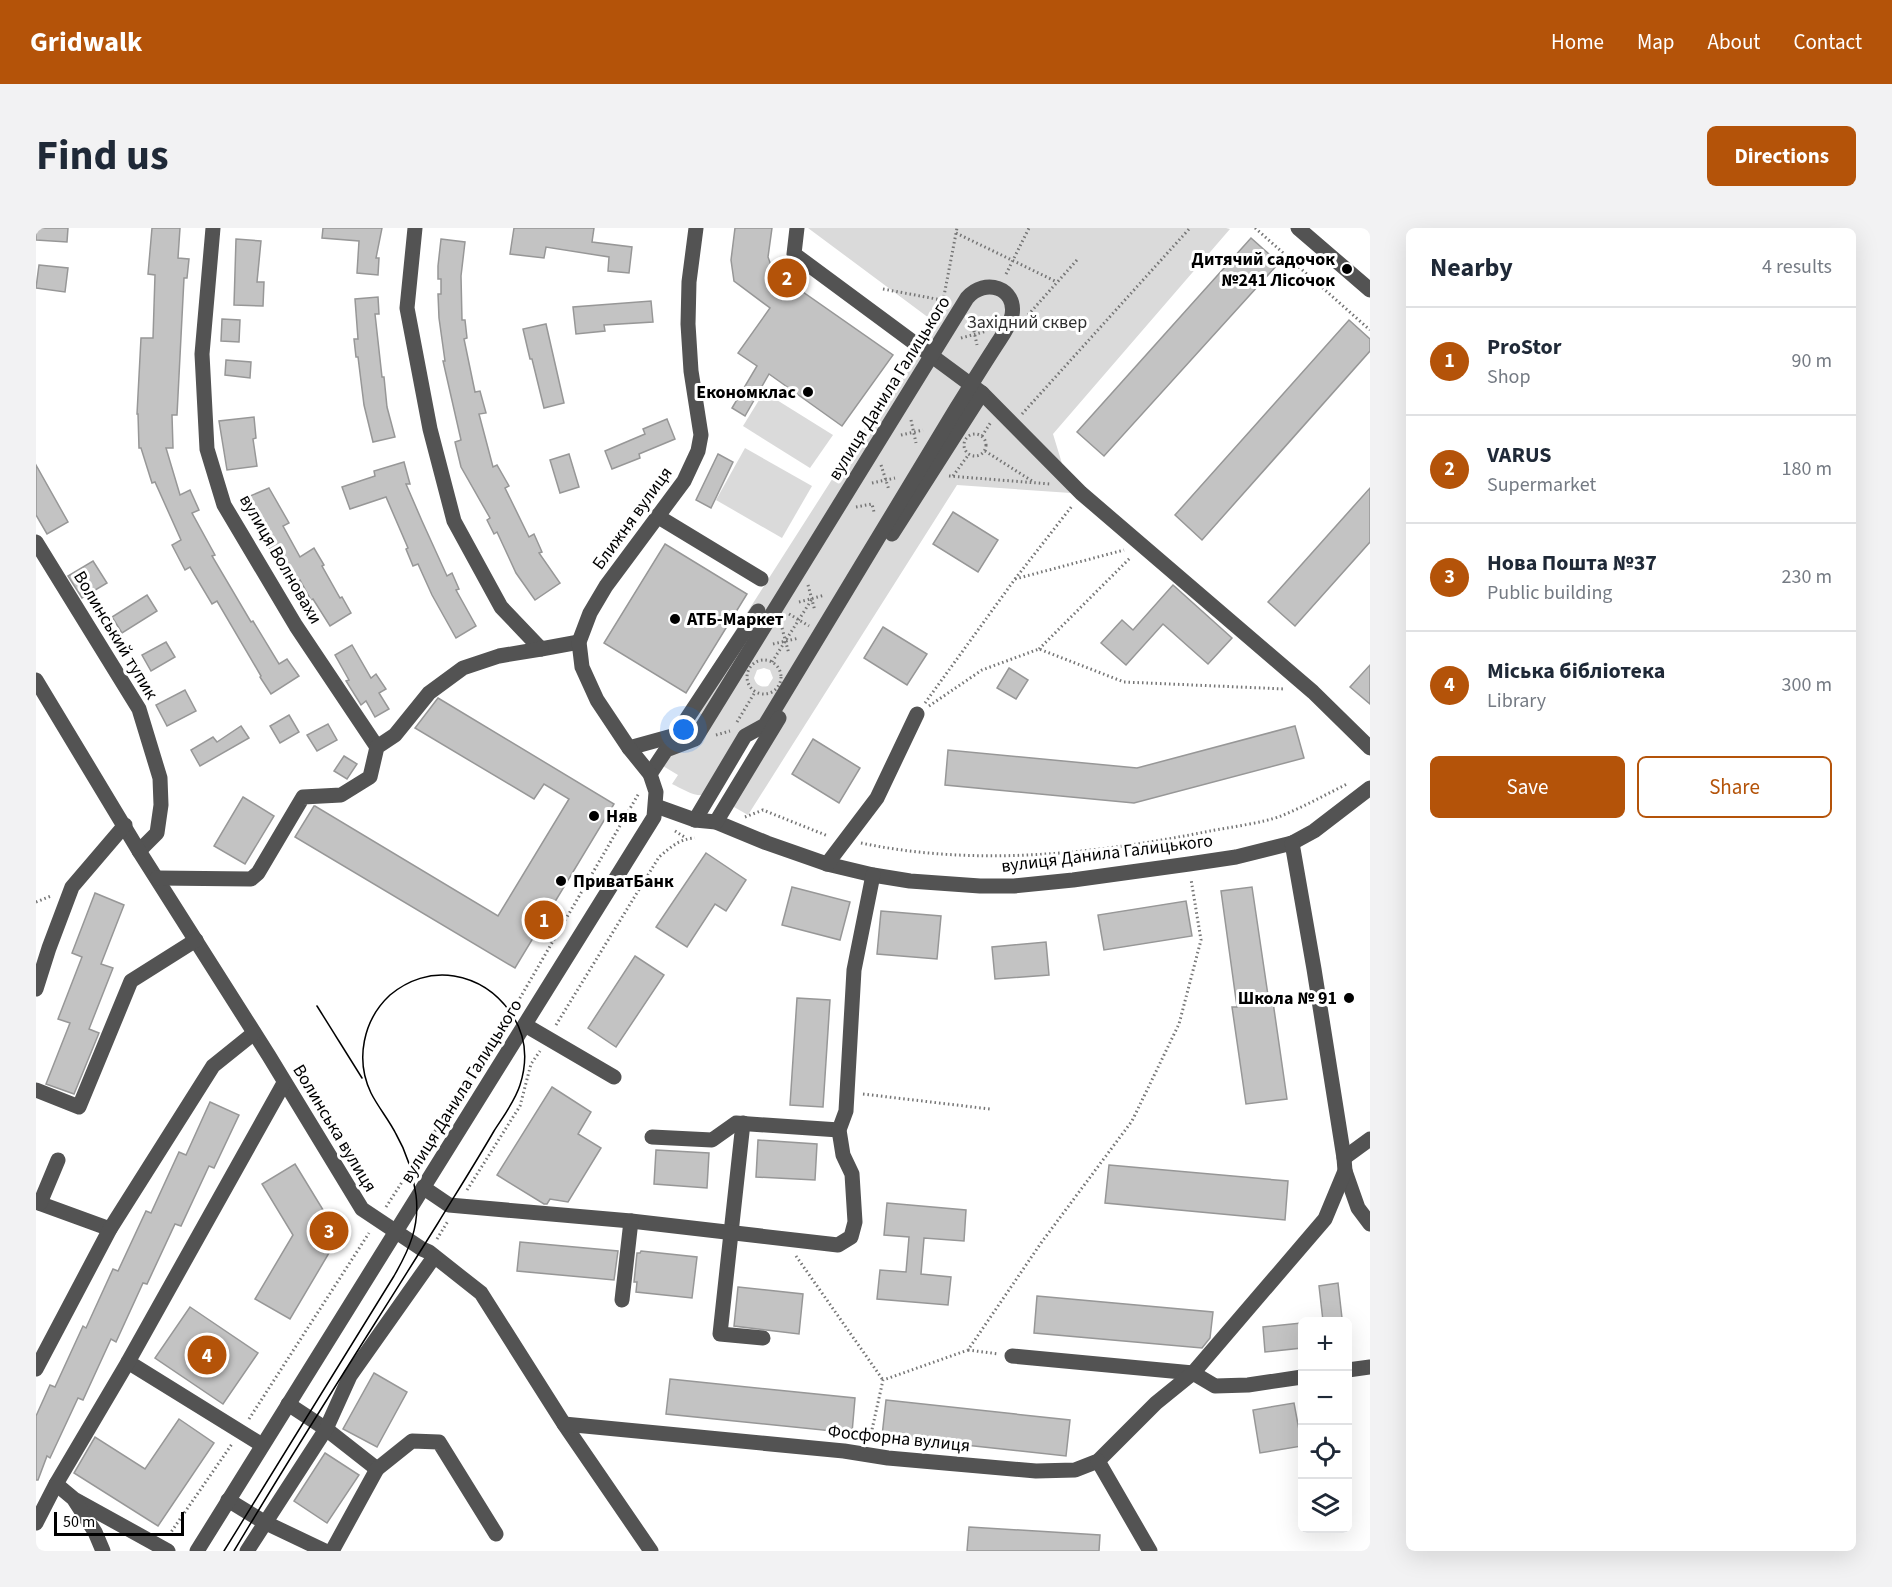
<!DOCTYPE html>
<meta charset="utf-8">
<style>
body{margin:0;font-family:"Source Sans 3",sans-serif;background:#f2f2f3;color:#1f2937}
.controls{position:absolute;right:18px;bottom:18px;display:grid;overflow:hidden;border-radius:9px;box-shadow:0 6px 24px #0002}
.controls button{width:54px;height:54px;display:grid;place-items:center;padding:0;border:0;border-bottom:2px solid #e0e1e3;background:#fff;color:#1f2937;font:30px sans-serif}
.scale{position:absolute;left:18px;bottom:15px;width:130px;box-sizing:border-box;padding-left:6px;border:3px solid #000;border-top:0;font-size:16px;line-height:21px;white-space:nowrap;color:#000;-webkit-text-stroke:4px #fff;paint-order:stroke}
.you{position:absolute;left:648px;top:502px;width:21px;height:21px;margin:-15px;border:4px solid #fff;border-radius:50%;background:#1a73e8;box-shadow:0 0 0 9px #1a73e833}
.badge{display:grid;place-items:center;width:39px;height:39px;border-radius:50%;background:#b45309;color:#fff;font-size:20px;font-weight:700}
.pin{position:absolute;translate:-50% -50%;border:3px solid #fff;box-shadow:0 2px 6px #0006}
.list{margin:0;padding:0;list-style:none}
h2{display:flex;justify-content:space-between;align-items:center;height:78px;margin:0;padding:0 24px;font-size:26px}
h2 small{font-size:20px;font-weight:400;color:#747a83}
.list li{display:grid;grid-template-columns:39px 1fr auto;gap:18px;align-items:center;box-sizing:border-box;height:108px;padding:0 24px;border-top:2px solid #e0e1e3}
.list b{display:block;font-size:22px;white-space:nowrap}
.list p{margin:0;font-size:20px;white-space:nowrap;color:#747a83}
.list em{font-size:20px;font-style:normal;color:#747a83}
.actions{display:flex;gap:12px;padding:18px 24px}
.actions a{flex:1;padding:14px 0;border:2px solid #b45309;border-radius:9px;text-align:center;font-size:21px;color:#b45309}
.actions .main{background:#b45309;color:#fff}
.icon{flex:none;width:33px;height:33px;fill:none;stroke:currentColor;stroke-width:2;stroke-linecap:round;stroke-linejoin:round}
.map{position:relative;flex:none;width:1334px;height:1323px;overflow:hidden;border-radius:9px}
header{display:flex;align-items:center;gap:36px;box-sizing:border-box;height:84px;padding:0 30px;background:#b45309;color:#fff}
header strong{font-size:28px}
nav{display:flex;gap:33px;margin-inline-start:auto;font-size:21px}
.intro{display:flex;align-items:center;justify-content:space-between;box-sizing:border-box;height:144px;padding:0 36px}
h1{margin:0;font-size:42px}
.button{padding:15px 27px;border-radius:9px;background:#b45309;color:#fff;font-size:21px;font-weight:700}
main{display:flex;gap:36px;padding:0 36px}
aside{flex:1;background:#fff;border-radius:9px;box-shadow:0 6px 24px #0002}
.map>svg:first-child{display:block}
.green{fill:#dadada;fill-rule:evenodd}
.building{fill:#c3c3c3;stroke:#979797;stroke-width:1.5}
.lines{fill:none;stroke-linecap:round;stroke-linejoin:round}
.path{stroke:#757575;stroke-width:3;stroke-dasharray:1.5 3;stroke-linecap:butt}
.minor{stroke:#535353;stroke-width:15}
.tram{stroke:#000;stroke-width:1.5}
.poi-dot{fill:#000;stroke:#fff;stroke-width:2}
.labels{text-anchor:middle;stroke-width:6;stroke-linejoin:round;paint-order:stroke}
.poi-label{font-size:18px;font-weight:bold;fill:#000;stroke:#fff;text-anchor:end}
.park-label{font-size:18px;fill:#313131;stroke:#fff}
.street-label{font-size:18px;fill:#000;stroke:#fff}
</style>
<header>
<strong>Gridwalk</strong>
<nav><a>Home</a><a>Map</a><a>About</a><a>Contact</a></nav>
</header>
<div class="intro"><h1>Find us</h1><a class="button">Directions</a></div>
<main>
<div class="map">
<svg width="1334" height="1323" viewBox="0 0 1334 1323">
<rect width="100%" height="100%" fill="#fff"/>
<!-- green -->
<g class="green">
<path d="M772,0H1190L1194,1L1017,206L1035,265L921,257L712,587L691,575L735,502L709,508L669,567C658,569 647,561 636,556L642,547L617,532L897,93ZM728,440L734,442L737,450L732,458C725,460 720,457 718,450L721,442Z"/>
<path d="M728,164L797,207L774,240L707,198Z"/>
<path d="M709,220L776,258L746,310L680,272Z"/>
</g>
<!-- building -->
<g class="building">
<path d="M0,0H32L31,14L0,12Z"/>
<path d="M116,0H144L142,30L153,31L151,50H148L141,187H136L137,220H130L144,267L154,262L163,282L156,285L179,327L176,328L215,394L217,393L243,436L251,431L263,448L235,466L224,449L225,448L181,373L176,376L154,339L149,342L136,317L145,312L119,254L116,255L105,220H103L102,186H101L105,110H117L119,47L112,46Z"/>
<path d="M287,0H346L340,30H343L342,47L321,45L323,13L286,10Z"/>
<path d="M478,0H558L556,14L596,19L593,45L572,43L573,29L510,19L508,30L474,26Z"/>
<path d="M699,0H736L732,29L737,43L857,127L806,198L733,146L709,188L696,180L721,138L702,125L734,80L698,53L695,32Z"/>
<path d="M1215,10L1243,35L1068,228L1041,204Z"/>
<path d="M200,11L225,13L221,54H228L227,78L198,77Z"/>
<path d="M405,11L429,14L425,48L426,92H429L431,110L428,111L439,164L444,163L450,185L443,186L457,239L461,237L473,258L469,260L493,309L498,306L506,324L503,325L524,355L499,372L480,345L461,304L458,306L451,292L454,290L425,239L419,214L425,212L407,133H409L403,90L402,66H405V51H402V38Z"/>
<path d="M3,37L32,40L29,64L0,60Z"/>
<path d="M342,69L343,86H339L346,149H348L351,179L359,209L337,214L328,177L322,129H320L318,111H322L319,71Z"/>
<path d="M615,73L617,94L568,97L569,103L540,106L537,79Z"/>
<path d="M186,91L204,92L203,114L185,113Z"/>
<path d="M1313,92L1334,111V123L1166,312L1139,287Z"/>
<path d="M510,96L528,175L508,180L496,131H494L487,101Z"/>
<path d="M190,132L215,134L214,150L189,147Z"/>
<path d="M218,189L220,210L217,211L221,238L191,242L183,193Z"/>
<path d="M631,191L639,211L603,226L604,230L576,241L569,223L609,206L607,201Z"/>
<path d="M533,226L543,259L524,265L514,232Z"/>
<path d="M682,226L697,234L675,280L660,272Z"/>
<path d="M368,234L374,256H370L386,293L411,348L416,345L423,361L420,362L440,398L420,410L396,367L382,336L377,338L370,321L372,320L350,269L314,281L306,259L339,248L338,243Z"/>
<path d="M0,237L32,294L11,306L0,287Z"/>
<path d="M233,260L253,295L247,298L264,329L278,320L288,337L286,338L304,370L306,369L315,385L294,398L277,371L275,372L264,352L256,357L232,318L207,271Z"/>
<path d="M1334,260V314L1259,398L1232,374Z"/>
<path d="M917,284L962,312L942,344L897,316Z"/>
<path d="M629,316L711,366L650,465L568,415Z"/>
<path d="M57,333L71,355L46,370L32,348Z"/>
<path d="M1137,357L1196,410L1172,436L1127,396L1090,437L1065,415L1086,392L1097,402Z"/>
<path d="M111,367L121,383L86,405L76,389Z"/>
<path d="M847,399L891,426L871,457L828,430Z"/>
<path d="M130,414L139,429L115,443L106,427Z"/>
<path d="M316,417L335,450L340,446L350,461L343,465L353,481L339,489L330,473L325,477L310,453L313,452L299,427Z"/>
<path d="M1334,437V476L1314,459Z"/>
<path d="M973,440L992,452L980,471L961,460Z"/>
<path d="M149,462L160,483L131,498L120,477Z"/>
<path d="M402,470L578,576L479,740L259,609L278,578H279L462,688L533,571L508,556L498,571L379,500Z"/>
<path d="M253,487L263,504L244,515L234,498Z"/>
<path d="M292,496L301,512L281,523L271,507Z"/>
<path d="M205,498L213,510L164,538L155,522L177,509L181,514Z"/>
<path d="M1259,498L1268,530L1098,575L909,557L912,522L1101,540Z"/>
<path d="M777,511L824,540L803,575L756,546Z"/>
<path d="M308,528L321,536L311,551L298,543Z"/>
<path d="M207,569L238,588L209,636L178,618Z"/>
<path d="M670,625L710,652L690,683L679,676L651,719L620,699Z"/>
<path d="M756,659L814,674L804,712L746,697Z"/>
<path d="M1216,659L1233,774H1237L1251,871L1210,876L1196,779H1201L1185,663Z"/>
<path d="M59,665L88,677L65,736L77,740L53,801L63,805L38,866L10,856L34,795L22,791L46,729L36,725Z"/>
<path d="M1150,673L1156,708L1068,722L1062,687Z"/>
<path d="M845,683L905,688L901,731L841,726Z"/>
<path d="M1010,714L1013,747L959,751L956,719Z"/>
<path d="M599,728L628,747L580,819L552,800Z"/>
<path d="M761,770L794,772L787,879L754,877Z"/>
<path d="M516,859L555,884L542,906L565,920L532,974L514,971L511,976H508L461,947Z"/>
<path d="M174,874L203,887L178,940L173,938L145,998L139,996L111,1056L107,1055L80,1114L75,1111L47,1172L42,1170L14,1230L11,1228L2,1252H0V1188L14,1157L19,1159L47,1098L50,1100L77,1041L82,1043L110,983L115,985L143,924L150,927Z"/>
<path d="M722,912L781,916L779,952L720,949Z"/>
<path d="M620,922L673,925L671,960L618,956Z"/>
<path d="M259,936L303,1008L254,1091L219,1071L257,1007L226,956Z"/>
<path d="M1073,937L1252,953L1249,992L1069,975Z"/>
<path d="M851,975L930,982L928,1013L888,1010L885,1046L915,1049L912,1077L841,1071L844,1042L870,1044L873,1009L848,1007Z"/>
<path d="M484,1014L582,1023L578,1052L481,1043Z"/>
<path d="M605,1023L661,1029L656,1070L600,1064L601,1054H598L601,1025H604Z"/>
<path d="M1302,1055L1306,1090L1287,1093L1283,1058Z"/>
<path d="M702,1059L767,1066L763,1106L698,1098Z"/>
<path d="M1001,1068L1177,1084L1174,1110L1166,1120L998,1105Z"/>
<path d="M154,1079L222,1125L187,1176L119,1130Z"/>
<path d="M1265,1095L1266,1120L1229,1124L1227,1099Z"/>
<path d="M338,1145L371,1164L341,1219L307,1201Z"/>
<path d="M634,1151L819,1170L816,1205L630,1186Z"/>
<path d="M850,1172L1034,1192L1030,1228L846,1208Z"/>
<path d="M1258,1175L1266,1218L1224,1225L1217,1182Z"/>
<path d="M143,1191L178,1215L122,1298L38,1245L59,1209L109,1241Z"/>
<path d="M289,1225L323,1247L291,1295L258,1273Z"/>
<path d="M933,1299L1064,1307L1063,1323H931Z"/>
</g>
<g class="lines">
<!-- path -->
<g class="path">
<path d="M1219,0L1334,102"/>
<path d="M920,5L1021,54"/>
<path d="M970,46L993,0"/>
<path d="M847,61L911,73"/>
<path d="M907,73L921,0"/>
<path d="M992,87L1041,32"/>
<path d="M936,94L941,117"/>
<path d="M925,110L951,103"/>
<path d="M986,186L1154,0"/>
<path d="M875,192L880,215"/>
<circle cx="939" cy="217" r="11"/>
<path d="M865,207L887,202"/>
<path d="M946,208L955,194"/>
<path d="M949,223L996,253"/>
<path d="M845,237L853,262"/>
<path d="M913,248L1014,256"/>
<path d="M917,248L933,226"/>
<path d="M836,255L859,250"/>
<path d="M820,279L836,276L838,284"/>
<path d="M979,351L1088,322"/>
<path d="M772,357L779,383"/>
<path d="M763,374L789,367"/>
<path d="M753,386L773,398"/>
<path d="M746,400L753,426"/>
<path d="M737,416L763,410"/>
<path d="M1003,421L1095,329"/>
<circle cx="728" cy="449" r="17"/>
<path d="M736,434L776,371"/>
<path d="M889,475L979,351L1036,278"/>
<path d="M893,478L946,442L1003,421L1088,454L1249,461"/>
<path d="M701,494L719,464"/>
<path d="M680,507L694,503"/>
<path d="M709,589L727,582L792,608"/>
<path d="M639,603L650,610"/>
<path d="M825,615C940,639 1060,626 1174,603C1194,599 1227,595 1245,588C1267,579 1289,567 1311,556"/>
<path d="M0,674L15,668"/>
<path d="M477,782L603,565"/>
<path d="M520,797L623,629C635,619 643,611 659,610"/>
<path d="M827,866L954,881"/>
<path d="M431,962L484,878L495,836L504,823"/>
<path d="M350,979L473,788"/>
<path d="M401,1011L412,993"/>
<path d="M760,1028L847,1152"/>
<path d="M932,1122L963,1126"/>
<path d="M213,1191L333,1005"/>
<path d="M828,1211L835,1206L847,1152L932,1122L1005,1015L1096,893L1143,796L1165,712L1155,651"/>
<path d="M133,1307L196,1216"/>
</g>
<!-- minor -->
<g class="minor">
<path d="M177,0L166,126L171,221L188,277L260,398L341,519"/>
<path d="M379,0L371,80L394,201L418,293L465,379L505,421L543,414"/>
<path d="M761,0L758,26L946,165L1045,265L1277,464L1334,520"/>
<path d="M1262,0L1334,62"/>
<path d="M621,288L725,351"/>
<path d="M856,306L946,165"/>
<path d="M0,314L103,481L124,550L125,577L121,605L103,623"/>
<path d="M0,452L103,623L233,828L326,981L386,1021L393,1024L445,1065L528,1196L615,1323"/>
<path d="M593,520L640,507L722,383"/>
<path d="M614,546L630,522L659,511L931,70C949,49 981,60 976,87C974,98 965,109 959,119C946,139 933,160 920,181C856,286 793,392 729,497L709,508L659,592"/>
<path d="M620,578L659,592L680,594L731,615L791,636L837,647L874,653L944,658H978L1037,652L1153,636L1200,629L1256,615L1278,603L1334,560"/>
<path d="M680,594L743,490"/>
<path d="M791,636L841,570L881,486"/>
<path d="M121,650L215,651L222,645L267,569L305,567L334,549L341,519L359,507L393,465L427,440L463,428L505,421"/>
<path d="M0,761L13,720L36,659L89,597"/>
<path d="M489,797L578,849"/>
<path d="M0,862L43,879L95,753L160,712"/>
<path d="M707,895L684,1106L727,1110"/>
<path d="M616,909L676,912L700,895L803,902"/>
<path d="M1308,930L1334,911"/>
<path d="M1309,943L1322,980L1334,996"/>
<path d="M388,960L413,977L595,993L802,1017L815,1009L819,994L816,946L807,927L803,902L810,883L818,742L837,647"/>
<path d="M0,974L74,1001"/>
<path d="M4,975L22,932"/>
<path d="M586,1072L595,993"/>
<path d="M976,1128L1157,1145L1289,991L1309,943L1308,930L1278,741L1256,615"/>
<path d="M92,1134L226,1217"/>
<path d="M0,1141L74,1001L177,838L218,805"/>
<path d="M1312,1142L1334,1139"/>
<path d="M252,1176L290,1201L341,1241"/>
<path d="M528,1196L808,1223L852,1230L1000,1243L1039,1242L1062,1233L1120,1175L1157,1145L1179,1158L1212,1157L1266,1149"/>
<path d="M1062,1233L1114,1323"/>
<path d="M20,1256L38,1271L132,1323"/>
<path d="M192,1272L228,1294L289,1323"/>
<path d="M39,1273L59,1304L67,1323"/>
<path d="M0,1295L20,1256L92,1134L248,855"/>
<path d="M161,1323L618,589L620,564L614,546L593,520L561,472L546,439L543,414L554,385L570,358L648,253L662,223L665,207L655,143L652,96L653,54L660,0"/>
<path d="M211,1323L290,1201L314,1148L398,1029"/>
<path d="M296,1323L341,1241L376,1213L403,1214L460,1306"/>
</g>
<!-- tram -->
<g class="tram">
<path d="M281,778L326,850"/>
<path d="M188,1323L358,1048C373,1022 384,998 380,967C377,946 371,925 360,906C353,892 342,879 335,865C319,832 327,792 354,767C372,752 395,744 418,748C442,752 461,765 475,785C490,807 492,832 484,857C479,873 467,889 458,903C440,934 421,964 402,995C334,1104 264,1212 198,1323"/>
</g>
</g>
<!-- markers -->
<g class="poi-dot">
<circle cx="1311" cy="41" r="6"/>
<circle cx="772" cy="164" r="6"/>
<circle cx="639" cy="391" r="6"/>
<circle cx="558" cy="588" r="6"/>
<circle cx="525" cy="653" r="6"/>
<circle cx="1313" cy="770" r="6"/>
</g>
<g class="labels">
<!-- poi labels -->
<g class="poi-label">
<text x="1299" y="37">Дитячий садочок<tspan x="1299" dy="21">№241 Лісочок</tspan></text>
<text x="760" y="170">Економклас</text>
<text x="651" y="397" text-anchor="start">АТБ-Маркет</text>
<text x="570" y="594" text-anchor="start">Няв</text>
<text x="537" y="659" text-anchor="start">ПриватБанк</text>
<text x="1301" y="776">Школа № 91</text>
</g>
<!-- park labels -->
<g class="park-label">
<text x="991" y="100">Західний сквер</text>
</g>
<!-- street labels -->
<g class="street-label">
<text transform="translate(853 160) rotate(-58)" y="6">вулиця Данила Галицького</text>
<text transform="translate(596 290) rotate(-54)" y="6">Ближня вулиця</text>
<text transform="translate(245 331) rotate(60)" y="6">вулиця Волновахи</text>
<text transform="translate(80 407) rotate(59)" y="6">Волинський тупик</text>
<text transform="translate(1071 625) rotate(-7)" y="6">вулиця Данила Галицького</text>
<text transform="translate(425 863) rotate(-58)" y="6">вулиця Данила Галицького</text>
<text transform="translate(299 900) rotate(59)" y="6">Волинська вулиця</text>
<text transform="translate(863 1210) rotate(6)" y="6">Фосфорна вулиця</text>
</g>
</g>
</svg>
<div class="controls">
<button>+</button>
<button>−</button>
<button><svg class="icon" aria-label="locate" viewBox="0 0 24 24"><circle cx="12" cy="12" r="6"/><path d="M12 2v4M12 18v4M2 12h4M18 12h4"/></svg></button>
<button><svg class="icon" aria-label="layers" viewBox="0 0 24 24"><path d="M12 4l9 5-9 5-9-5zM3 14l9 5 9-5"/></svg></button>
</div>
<div class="scale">50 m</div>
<div class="you"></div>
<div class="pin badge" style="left:508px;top:692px">1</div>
<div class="pin badge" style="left:751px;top:50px">2</div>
<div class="pin badge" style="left:293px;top:1003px">3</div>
<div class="pin badge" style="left:171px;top:1127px">4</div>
</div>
<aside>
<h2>Nearby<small>4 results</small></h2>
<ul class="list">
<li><span class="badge">1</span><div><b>ProStor</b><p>Shop</p></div><em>90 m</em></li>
<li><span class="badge">2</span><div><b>VARUS</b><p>Supermarket</p></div><em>180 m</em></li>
<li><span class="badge">3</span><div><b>Нова Пошта №37</b><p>Public building</p></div><em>230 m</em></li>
<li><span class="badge">4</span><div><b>Міська бібліотека</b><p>Library</p></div><em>300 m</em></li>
</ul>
<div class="actions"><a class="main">Save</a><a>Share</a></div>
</aside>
</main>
